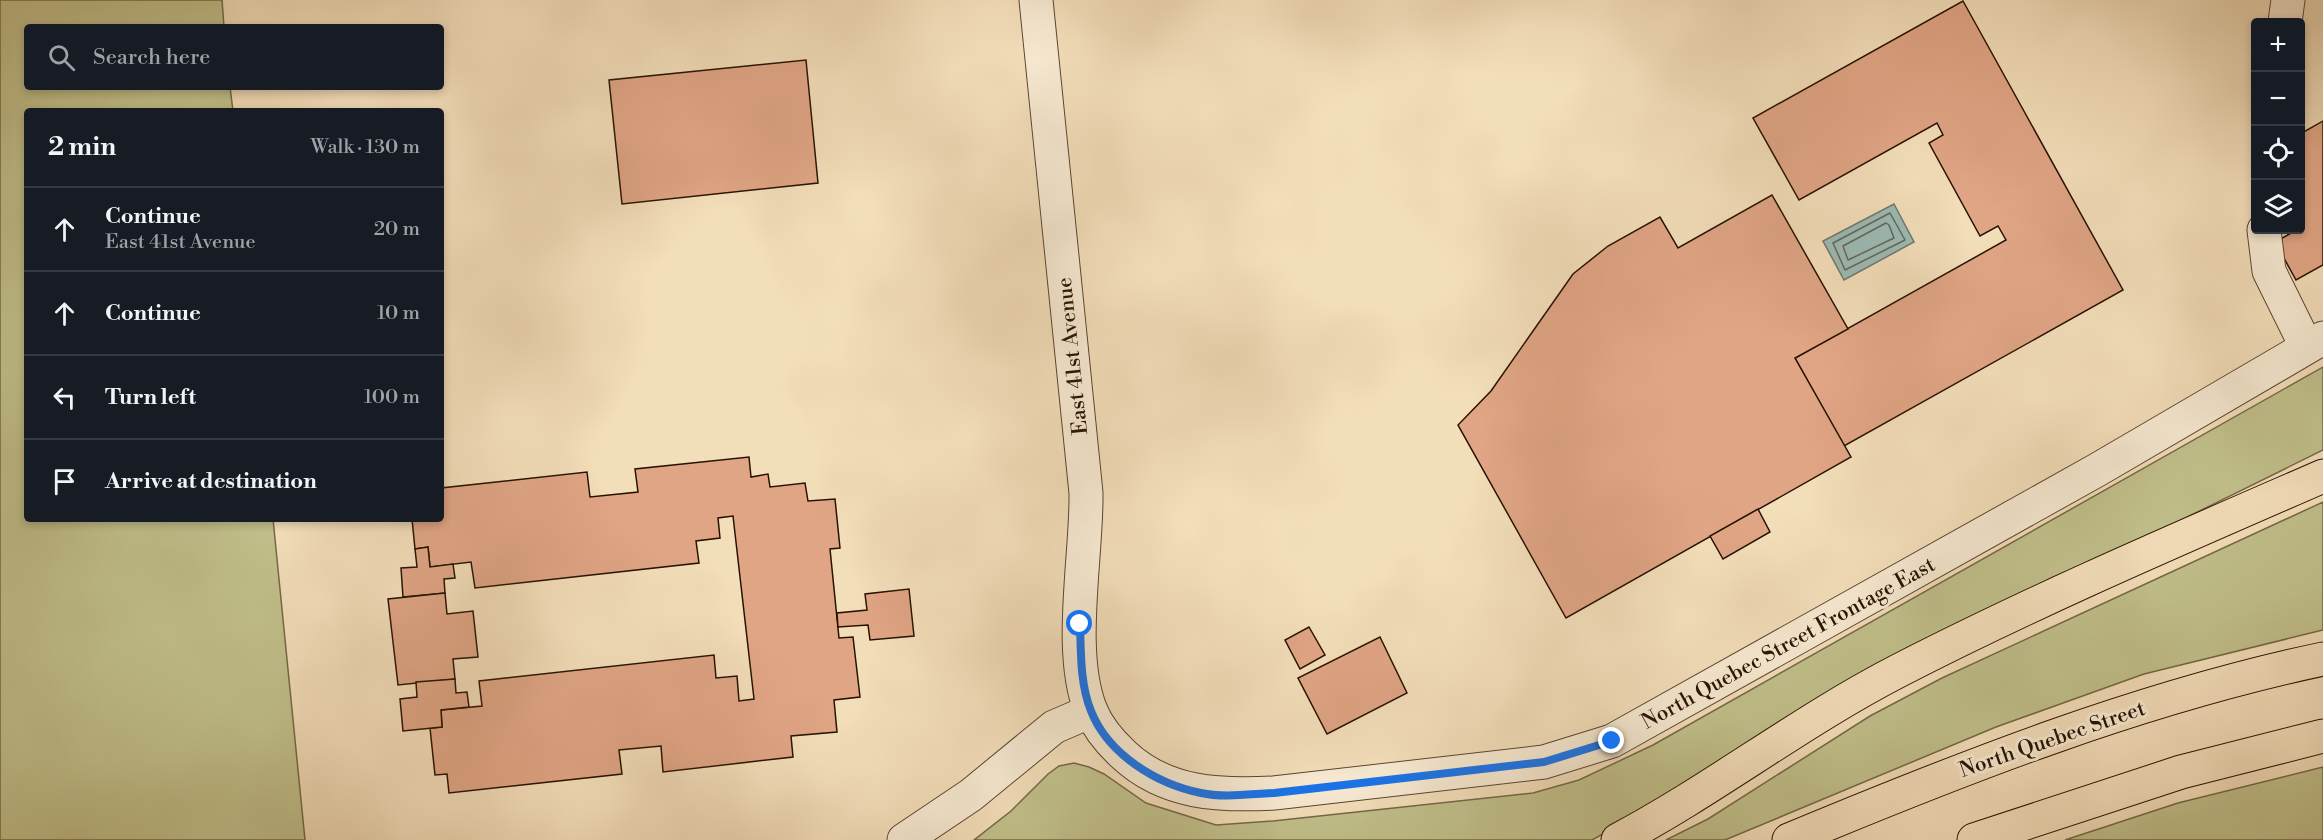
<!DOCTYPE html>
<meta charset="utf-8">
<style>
body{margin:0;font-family:"Libre Bodoni",serif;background:#242831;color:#f1f3f6}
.controls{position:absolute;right:18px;top:18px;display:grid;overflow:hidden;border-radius:6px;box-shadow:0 3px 9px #0003}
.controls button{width:54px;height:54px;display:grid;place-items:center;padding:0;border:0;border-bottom:2px solid #363941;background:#171b24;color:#f1f3f6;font:30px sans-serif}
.stop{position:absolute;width:18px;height:18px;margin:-14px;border:4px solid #1a73e8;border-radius:50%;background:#fff}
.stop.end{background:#1a73e8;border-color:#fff;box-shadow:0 2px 6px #0008}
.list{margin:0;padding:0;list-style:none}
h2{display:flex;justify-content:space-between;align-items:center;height:78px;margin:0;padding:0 24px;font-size:26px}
h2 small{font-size:20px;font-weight:400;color:#9ea1a6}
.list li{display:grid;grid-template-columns:39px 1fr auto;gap:18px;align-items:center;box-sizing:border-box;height:84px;padding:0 24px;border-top:2px solid #363941}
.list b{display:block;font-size:22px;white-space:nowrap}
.list p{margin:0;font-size:20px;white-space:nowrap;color:#9ea1a6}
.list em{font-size:20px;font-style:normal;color:#9ea1a6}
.icon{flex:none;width:33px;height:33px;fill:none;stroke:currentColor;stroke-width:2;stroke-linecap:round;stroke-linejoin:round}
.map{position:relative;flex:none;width:2323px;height:840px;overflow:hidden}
.search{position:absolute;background:#171b24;box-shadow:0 3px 9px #0003;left:24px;top:24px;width:420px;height:66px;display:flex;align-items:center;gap:15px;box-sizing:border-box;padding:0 21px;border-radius:6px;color:#9ea1a6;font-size:22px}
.panel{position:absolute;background:#171b24;box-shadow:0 3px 9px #0003;left:24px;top:108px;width:420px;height:414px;border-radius:6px}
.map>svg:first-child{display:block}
.green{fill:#c1c08b;stroke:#746946;stroke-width:1.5}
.water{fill:#9cbbb5;stroke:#6d776d;stroke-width:1.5}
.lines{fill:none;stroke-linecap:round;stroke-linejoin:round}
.shore{stroke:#62665c;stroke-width:1.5}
.building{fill:#e0a585;stroke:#271202;stroke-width:1.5}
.minor-casing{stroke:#5a4530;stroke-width:35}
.major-casing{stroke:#271202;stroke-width:35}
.minor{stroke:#f7ead2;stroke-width:33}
.major{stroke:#f3deba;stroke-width:33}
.route{stroke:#1a73e8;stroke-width:8}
.labels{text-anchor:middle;stroke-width:6;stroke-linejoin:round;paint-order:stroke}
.street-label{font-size:21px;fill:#271202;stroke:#f7ead2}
</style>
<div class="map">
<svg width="2323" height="840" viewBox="0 0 2323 840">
<rect width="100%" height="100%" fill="#f3deba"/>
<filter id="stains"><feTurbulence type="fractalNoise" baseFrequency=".00333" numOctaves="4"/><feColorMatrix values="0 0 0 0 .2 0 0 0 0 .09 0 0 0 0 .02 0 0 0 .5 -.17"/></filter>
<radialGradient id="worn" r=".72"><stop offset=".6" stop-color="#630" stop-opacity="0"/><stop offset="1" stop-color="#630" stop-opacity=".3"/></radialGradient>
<!-- green -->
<g class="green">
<path d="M0,0H222L224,27H27V87H230L233,111H27V519H273L305,840H0Z"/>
<path d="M2323,367V450L2153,534L2051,578L1888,663L1658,804L1592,840H974L1011,811L1048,774L1059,766L1074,763L1089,767L1104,774L1146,803L1216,825L1273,821L1533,793L1579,780L1653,745Z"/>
<path d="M2323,502V630L2144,674L1996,727L1725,840H1666L1708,819L1870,716L1942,678Z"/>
<path d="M2323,767V840H2065L2178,803Z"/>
</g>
<!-- water -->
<path class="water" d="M1894,204L1914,242L1844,280L1823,241Z"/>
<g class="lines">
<!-- shore -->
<g class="shore">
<path d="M1890,213L1905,240L1845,270L1833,243Z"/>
<path d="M1886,223L1889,225L1894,238L1848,260L1843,246Z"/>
</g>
</g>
<!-- building -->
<g class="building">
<path d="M1963,1L2123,290L1844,446L1795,358L2006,240L1998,226L1980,236L1929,143L1943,135L1937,123L1799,200L1753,118Z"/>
<path d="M806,60L818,183L622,204L609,80Z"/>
<path d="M2323,121V265L2296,280L2275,242L2293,232L2291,230H2300V134Z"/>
<path d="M1772,195L1848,329L1795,358L1851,457L1566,618L1458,425L1491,391L1573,274L1608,246L1660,217L1678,248Z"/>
<path d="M749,457L751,477L768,474L770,487L805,483L808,501L835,499L840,548L830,549L839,638L853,637L860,697L834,700L837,732L791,736L793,757L663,772L661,746L619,750L622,774L449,793L447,774L435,775L430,728L442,727L441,710L482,706L479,681L714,655L716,678L737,676L739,701L754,699L733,516L718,518L720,538L696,541L699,563L475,588L471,562L430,567L428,547L415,549L412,519H441V488L587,472L590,497L638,492L635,469Z"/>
<path d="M1758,509L1770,532L1723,559L1710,536Z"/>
<path d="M428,547L430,567L453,564L455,578L444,579L445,593L403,597L401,568L417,567L415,549Z"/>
<path d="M909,589L914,636L870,640L868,625L838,627L837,613L867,610L865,594Z"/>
<path d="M445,593L447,614L473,611L478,657L453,659L455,679L398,685L388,599Z"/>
<path d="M1309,627L1325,655L1300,669L1285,640Z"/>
<path d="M1380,637L1407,693L1327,734L1298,678Z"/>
<path d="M455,679L456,693L467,692L469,707L441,710L442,727L403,731L400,699L417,697L416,682Z"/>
</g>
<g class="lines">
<defs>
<g id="minor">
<path d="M1036,0L1086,493C1087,556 1067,653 1091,711C1098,728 1110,742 1124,755C1166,794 1219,796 1274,793L1544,762L1612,741L2097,470L2323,338"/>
<path d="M2285,22L2288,0"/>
<path d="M2264,230L2269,271L2306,346"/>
<path d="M904,840L971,795L1054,727L1091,711"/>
</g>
<g id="major">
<path d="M1618,840C1714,789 1801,721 1898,671C2036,600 2181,538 2323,476"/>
<path d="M1789,840C1962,768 2139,698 2323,659"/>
<path d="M1974,840L2181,772L2323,736"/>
</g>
</defs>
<!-- minor casing -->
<use href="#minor" class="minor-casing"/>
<!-- major casing -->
<use href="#major" class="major-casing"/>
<!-- minor -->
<use href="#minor" class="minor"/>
<!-- major -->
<use href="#major" class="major"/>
</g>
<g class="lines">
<!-- route -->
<path class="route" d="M1080,624C1081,653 1080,684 1091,711C1108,754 1156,784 1201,793C1224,798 1250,794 1274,793L1544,762L1612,741"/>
</g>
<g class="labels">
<!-- street labels -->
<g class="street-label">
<text transform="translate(1072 356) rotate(-96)" y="7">East 41st Avenue</text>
<text transform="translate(1788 643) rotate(-29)" y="7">North Quebec Street Frontage East</text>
<text transform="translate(2052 739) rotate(-19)" y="7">North Quebec Street</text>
</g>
</g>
<rect width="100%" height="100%" filter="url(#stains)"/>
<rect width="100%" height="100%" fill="url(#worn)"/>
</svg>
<div class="controls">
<button>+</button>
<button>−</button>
<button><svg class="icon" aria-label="locate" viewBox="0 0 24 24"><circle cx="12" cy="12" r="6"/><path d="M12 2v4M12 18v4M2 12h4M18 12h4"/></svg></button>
<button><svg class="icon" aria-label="layers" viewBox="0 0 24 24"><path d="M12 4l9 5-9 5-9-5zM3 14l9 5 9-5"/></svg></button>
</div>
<div class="stop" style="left:1080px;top:624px"></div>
<div class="stop end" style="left:1612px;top:741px"></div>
<div class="search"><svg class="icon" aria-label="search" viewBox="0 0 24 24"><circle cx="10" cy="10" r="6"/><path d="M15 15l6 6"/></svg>Search here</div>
<section class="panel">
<h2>2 min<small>Walk · 130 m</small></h2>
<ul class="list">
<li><svg class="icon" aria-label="ahead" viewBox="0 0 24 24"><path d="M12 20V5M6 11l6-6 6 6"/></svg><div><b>Continue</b><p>East 41st Avenue</p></div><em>20 m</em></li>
<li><svg class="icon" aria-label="ahead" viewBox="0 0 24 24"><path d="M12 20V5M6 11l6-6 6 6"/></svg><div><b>Continue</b></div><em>10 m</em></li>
<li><svg class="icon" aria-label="left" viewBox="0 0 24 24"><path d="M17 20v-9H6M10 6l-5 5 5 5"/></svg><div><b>Turn left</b></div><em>100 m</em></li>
<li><svg class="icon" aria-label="arrive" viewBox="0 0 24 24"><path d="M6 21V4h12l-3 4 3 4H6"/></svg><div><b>Arrive at destination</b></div></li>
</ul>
</section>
</div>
